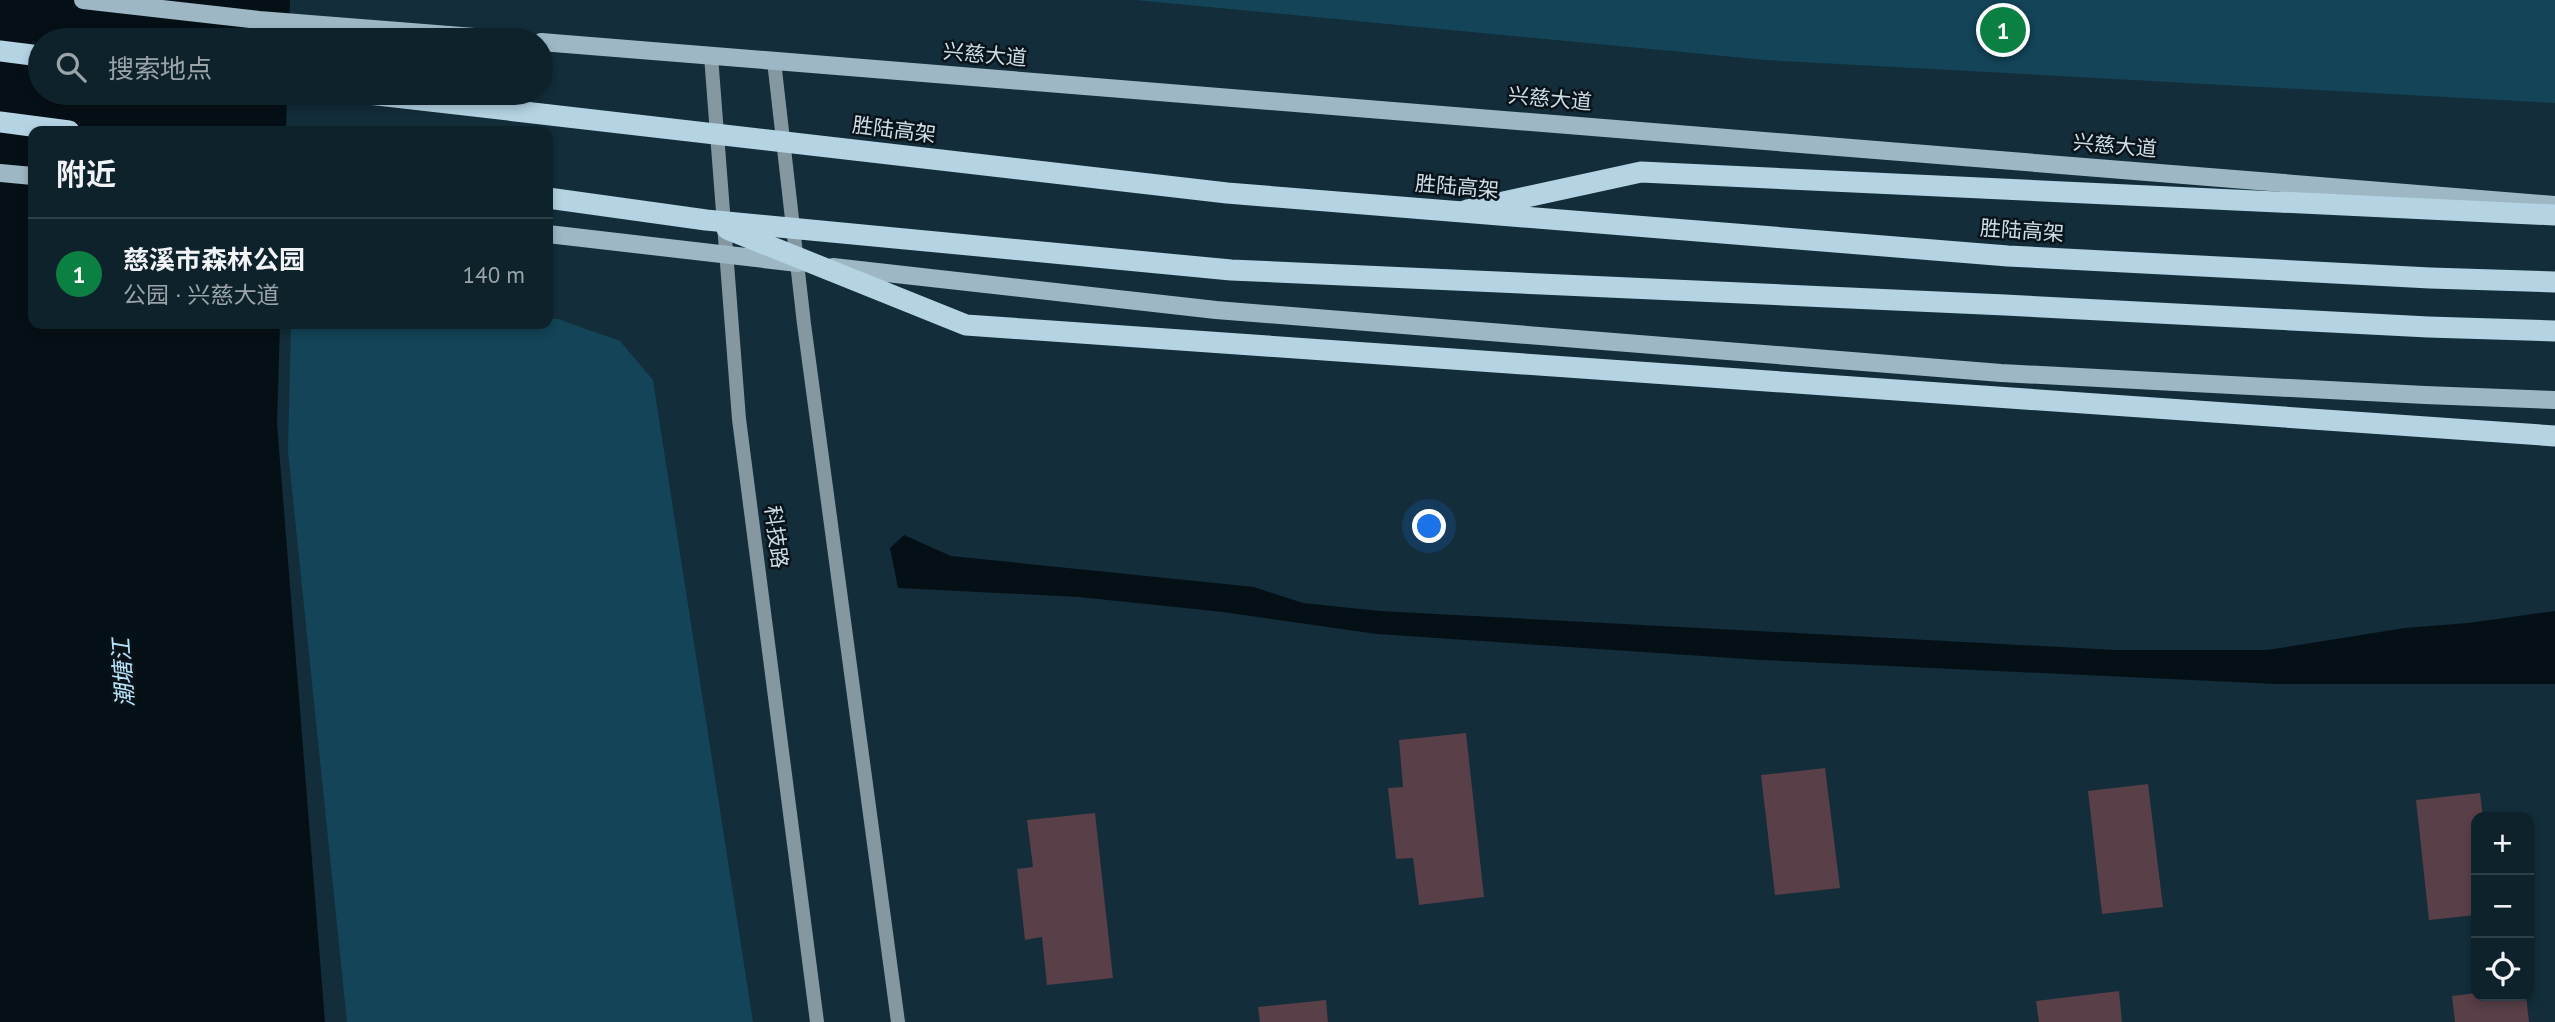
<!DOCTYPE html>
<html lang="zh">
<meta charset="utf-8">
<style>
body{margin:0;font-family:"PT Sans","Noto Sans SC",sans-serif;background:#1c2f38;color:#f1f3f6}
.controls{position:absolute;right:21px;bottom:21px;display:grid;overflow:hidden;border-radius:14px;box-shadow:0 4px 10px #0003}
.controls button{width:63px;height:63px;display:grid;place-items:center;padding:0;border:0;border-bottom:2px solid #2e3f48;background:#0e222c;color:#f1f3f6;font:35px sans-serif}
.you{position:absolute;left:1430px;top:527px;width:24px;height:24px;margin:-18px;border:5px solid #fff;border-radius:50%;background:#1a73e8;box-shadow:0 0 0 10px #1a73e833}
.badge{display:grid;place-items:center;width:46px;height:46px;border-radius:50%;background:#0b8043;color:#fff;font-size:23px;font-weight:700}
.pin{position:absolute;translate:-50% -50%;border:4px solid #fff;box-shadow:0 2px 7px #0006}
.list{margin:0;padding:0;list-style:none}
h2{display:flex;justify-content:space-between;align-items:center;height:91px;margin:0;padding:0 28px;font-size:30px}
h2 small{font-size:23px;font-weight:400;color:#9ba4a9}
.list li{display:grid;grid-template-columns:46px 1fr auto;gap:21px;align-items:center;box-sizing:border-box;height:112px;padding:0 28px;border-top:2px solid #2e3f48}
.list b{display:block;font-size:26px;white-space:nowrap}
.list p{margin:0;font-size:23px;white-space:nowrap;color:#9ba4a9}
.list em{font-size:23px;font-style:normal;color:#9ba4a9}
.icon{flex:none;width:38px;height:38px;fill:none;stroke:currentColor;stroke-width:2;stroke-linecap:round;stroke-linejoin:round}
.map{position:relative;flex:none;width:2555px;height:1022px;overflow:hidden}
.search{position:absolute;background:#0e222c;box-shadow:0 4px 10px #0003;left:28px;top:28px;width:525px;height:77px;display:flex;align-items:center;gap:18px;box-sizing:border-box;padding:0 24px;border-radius:38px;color:#9ba4a9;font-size:26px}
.panel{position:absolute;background:#0e222c;box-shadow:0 4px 10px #0003;left:28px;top:126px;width:525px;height:203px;border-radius:14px}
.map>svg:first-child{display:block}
.green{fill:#134458}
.water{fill:#051016}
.building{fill:#593f48}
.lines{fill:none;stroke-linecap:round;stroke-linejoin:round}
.secondary{stroke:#8598a2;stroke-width:14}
.primary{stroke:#9eb7c4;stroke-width:18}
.highway{stroke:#b4d3e3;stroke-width:21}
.highway-bridge{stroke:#b4d3e3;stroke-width:21}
.labels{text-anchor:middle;stroke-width:5;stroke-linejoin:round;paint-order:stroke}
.street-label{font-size:21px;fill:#cddce5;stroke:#09141a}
.water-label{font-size:23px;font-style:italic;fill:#b8e4fb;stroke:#09141a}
</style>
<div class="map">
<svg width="2555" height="1022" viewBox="0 0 2555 1022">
<rect width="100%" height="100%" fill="#132d3a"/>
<!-- green -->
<g class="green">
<path d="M1135,0H2555V103L1766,60Z"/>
<path d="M548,318L558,319L620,341L653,380L753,1022H347L288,451L291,324H548Z"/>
</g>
<!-- water -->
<g class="water">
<path d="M0,0H290L289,40H40V93H287L286,131H33V324H280L277,424L325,1022H0Z"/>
<path d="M904,535L951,556L1254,587L1303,603L1380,611L2116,650H2267L2405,628L2468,623L2555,611V684H2277L1762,660L1377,634L1223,612L1079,597L898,588L890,548Z"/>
</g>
<!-- building -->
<g class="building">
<path d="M1466,733L1484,897L1419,905L1413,858L1396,859L1388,788L1403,787L1399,740Z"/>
<path d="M1825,768L1840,888L1775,895L1761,775Z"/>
<path d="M2148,784L2163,907L2102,914L2088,791Z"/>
<path d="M2480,793L2483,817H2476V915L2429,920L2416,800Z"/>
<path d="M1095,813L1113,978L1047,985L1042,937L1025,940L1017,869L1033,867L1027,820Z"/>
<path d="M2119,991L2122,1022H2039L2036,1001Z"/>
<path d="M2476,993V996H2526L2529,1022H2455L2452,996Z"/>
<path d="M1326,1000L1328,1022H1260L1258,1007Z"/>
</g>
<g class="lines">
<!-- secondary -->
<g class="secondary">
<path d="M711,56L739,419L817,1022"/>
<path d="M774,61L804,324L898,1022"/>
</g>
<!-- primary -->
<g class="primary">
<path d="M83,0L259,20L514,40"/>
<path d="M541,42L2555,205"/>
<path d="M0,173L33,176"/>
<path d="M548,234L798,263"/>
<path d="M833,267L1216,310L2001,373L2425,395L2555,400"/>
</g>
<!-- highway -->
<g class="highway">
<path d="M0,51L40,56"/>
<path d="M0,122L69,131"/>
<path d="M1467,210L1641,172L2555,215"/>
</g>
<!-- highway-bridge -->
<g class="highway-bridge">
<path d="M360,93L1227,193L2008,256L2430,278L2555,282"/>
<path d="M548,198L706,220L1231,270L2005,305L2428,327L2555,331"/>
<path d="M727,229L966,325L2555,436"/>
</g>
</g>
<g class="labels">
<!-- street labels -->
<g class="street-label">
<text transform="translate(985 55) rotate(5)" y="7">兴慈大道</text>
<text transform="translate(1550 99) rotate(5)" y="7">兴慈大道</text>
<text transform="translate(894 130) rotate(7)" y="7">胜陆高架</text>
<text transform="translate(2115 146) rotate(5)" y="7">兴慈大道</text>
<text transform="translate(1457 187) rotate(5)" y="7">胜陆高架</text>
<text transform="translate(2022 231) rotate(4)" y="7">胜陆高架</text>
<text transform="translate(776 537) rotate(83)" y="7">科技路</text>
</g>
<!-- water labels -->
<g class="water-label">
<text transform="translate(123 673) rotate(-94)" y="8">潮塘江</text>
</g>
</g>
</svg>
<div class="controls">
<button>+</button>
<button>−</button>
<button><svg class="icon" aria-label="locate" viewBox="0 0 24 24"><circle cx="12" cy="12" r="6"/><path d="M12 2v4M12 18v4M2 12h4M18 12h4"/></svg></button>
</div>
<div class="you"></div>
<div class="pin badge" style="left:2003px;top:30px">1</div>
<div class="search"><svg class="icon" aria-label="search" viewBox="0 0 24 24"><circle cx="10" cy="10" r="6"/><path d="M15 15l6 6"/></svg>搜索地点</div>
<section class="panel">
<h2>附近<small></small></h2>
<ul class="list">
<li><span class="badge">1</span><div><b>慈溪市森林公园</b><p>公园 · 兴慈大道</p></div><em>140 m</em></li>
</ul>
</section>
</div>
